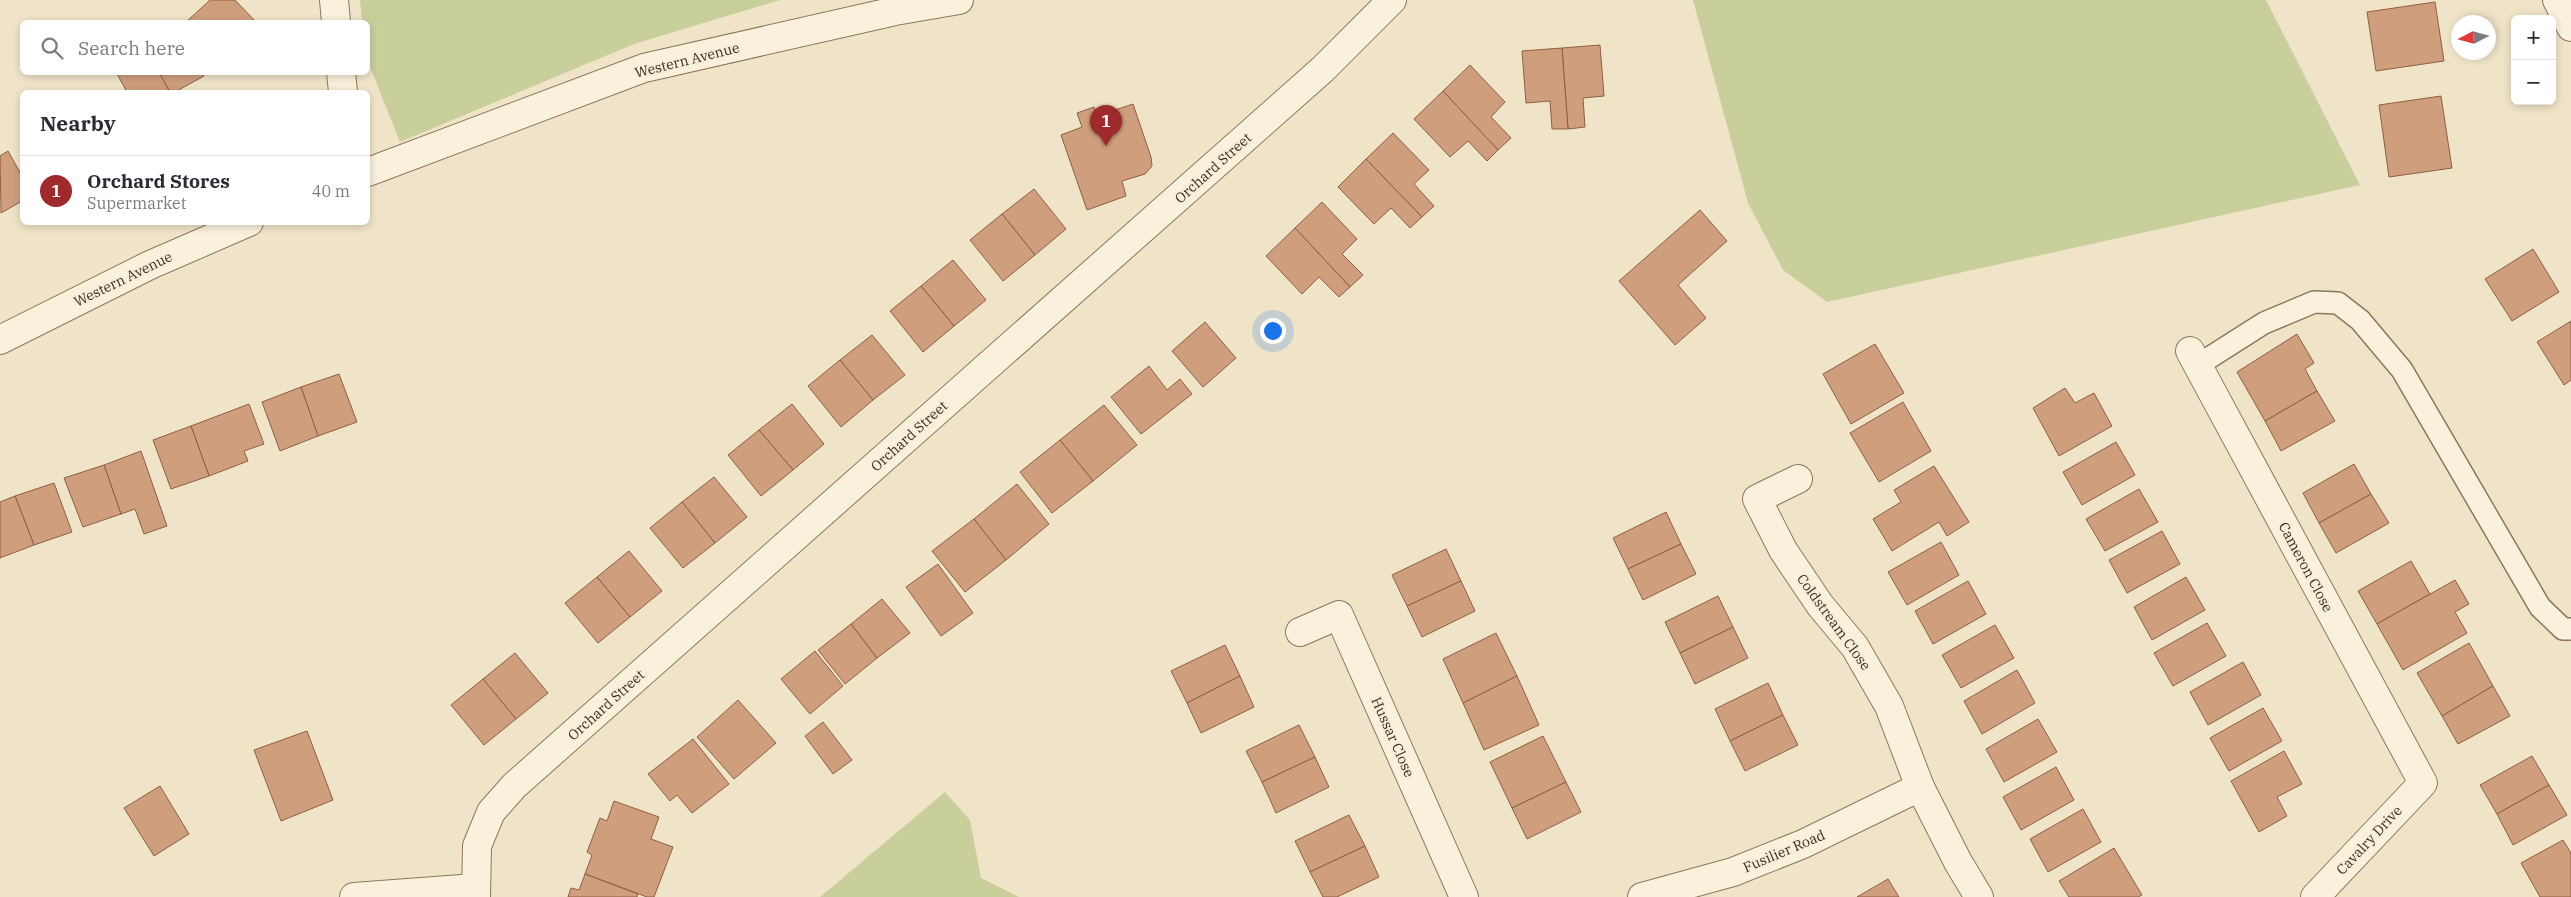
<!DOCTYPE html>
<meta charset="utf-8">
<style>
body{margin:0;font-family:"IBM Plex Serif",serif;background:#f7f7f7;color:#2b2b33}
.controls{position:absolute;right:15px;top:15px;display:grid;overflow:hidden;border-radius:8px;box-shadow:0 2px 8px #0003}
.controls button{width:45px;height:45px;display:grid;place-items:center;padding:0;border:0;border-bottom:1px solid #e1e1e2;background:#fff;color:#2b2b33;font:25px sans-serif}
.compass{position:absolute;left:2451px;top:15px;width:45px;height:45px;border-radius:50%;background:#fff;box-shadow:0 2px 8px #0003;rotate:264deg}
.you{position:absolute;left:1272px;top:330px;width:18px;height:18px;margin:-12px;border:4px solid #fff;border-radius:50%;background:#1a73e8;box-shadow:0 0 0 8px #1a73e833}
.badge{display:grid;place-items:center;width:32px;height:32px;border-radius:50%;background:#9e2a2b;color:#fff;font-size:16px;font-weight:700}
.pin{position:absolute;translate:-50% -41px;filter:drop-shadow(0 1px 2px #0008)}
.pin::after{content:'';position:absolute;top:26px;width:18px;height:15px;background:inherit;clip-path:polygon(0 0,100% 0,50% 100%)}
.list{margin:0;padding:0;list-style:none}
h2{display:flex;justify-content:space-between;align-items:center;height:65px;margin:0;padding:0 20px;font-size:21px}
h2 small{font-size:16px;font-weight:400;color:#7c7c81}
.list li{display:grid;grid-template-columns:32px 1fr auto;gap:15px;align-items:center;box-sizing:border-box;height:70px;padding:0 20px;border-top:1px solid #e1e1e2}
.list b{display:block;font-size:19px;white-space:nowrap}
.list p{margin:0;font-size:16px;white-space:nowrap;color:#7c7c81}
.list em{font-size:16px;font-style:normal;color:#7c7c81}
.icon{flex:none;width:28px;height:28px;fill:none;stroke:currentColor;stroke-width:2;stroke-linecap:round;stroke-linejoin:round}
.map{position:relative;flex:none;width:2571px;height:897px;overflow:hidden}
.search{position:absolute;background:#fff;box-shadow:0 2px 8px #0003;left:20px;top:20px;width:350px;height:55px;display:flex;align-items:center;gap:12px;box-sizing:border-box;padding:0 18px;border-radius:8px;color:#7c7c81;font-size:19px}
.panel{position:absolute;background:#fff;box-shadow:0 2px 8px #0003;left:20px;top:90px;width:350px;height:135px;border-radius:8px}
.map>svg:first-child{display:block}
.green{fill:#c9cf9b}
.building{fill:#cf9f7d;stroke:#8d5f41}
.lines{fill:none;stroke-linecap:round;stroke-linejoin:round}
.service-casing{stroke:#8d765c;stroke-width:24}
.minor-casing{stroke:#8d765c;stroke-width:30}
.tertiary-casing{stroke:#8d765c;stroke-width:30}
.service{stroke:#faf1dc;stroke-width:21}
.minor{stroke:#faf1dc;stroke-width:28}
.tertiary{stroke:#faf1dc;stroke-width:28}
.labels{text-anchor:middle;stroke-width:4.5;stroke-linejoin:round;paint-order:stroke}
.street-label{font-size:14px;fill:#3d2e20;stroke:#f7eed8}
</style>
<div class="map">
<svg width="2571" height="897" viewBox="0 0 2571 897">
<rect width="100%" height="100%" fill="#f0e4c8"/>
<!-- green -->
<g class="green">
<path d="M360,0H780L634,44L400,142L368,62V22H362Z"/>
<path d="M1693,0H2266L2360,185L1827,302L1783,270L1748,203Z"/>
<path d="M945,792L970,820L981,878L1019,897H820Z"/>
</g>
<!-- building -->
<g class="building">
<path d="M210,0H235L256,22H186Z"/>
<path d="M2435,2L2444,61L2376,71L2367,12Z"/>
<path d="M1600,45L1604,96L1583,98L1585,127L1568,129L1562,48Z"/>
<path d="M1562,48L1568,129H1552L1550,101L1526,103L1522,51Z"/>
<path d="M1470,65L1505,102L1491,117L1511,138L1498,150L1443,91Z"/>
<path d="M116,72H159L170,92H127Z"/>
<path d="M159,72H202L204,76L175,92H170Z"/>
<path d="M1443,91L1498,150L1487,161L1468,141L1450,157L1414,119Z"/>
<path d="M2441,96L2452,168L2389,177L2379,105Z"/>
<path d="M1133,104L1151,157L1152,166L1145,174L1122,181L1126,196L1087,210L1061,135L1082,127L1077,113L1094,107L1097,116Z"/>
<path d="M1393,133L1429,170L1414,184L1434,206L1422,217L1366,159Z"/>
<path d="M8,151L22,176V201L1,213L0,156Z"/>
<path d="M1366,159L1422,217L1410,228L1391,208L1374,224L1338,187Z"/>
<path d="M1034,189L1066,229L1035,255L1002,214Z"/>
<path d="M1322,202L1357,239L1342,254L1363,275L1350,287L1295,228Z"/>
<path d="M1700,210L1727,241L1678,285L1706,318L1675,345L1619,281Z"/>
<path d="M1002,214L1035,255L1003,281L970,240Z"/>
<path d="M1295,228L1350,287L1339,297L1319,277L1302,294L1266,256Z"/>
<path d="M2533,249L2559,292L2512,321L2485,279Z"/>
<path d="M953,260L986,300L954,326L921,286Z"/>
<path d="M921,286L954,326L923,352L890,311Z"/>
<path d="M2571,321V380L2564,385L2537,342Z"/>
<path d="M1205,322L1236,358L1203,387L1172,351Z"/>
<path d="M2297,334L2314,363L2305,369L2317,391L2265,421L2237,372Z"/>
<path d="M872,335L905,375L873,400L840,360Z"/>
<path d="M1875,344L1904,393L1851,424L1823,374Z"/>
<path d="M840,360L873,400L841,427L808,386Z"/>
<path d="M1149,366L1167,390L1180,379L1192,394L1141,434L1111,397Z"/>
<path d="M339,374L357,422L318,436L301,387Z"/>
<path d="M301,387L318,436L280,451L262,402Z"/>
<path d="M2065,388L2075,403L2094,393L2112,426L2059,456L2033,408Z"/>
<path d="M2317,391L2335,421L2281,451L2265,421Z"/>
<path d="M1903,402L1931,451L1879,482L1850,433Z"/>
<path d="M249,404L264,444L244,451L248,461L209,476L191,426Z"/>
<path d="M792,404L824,444L793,470L759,430Z"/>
<path d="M1104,405L1137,445L1093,481L1060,440Z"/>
<path d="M191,426L209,476L171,489L153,440Z"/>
<path d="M759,430L793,470L761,496L728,455Z"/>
<path d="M1060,440L1093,481L1052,513L1020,472Z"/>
<path d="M2116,442L2135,475L2082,505L2063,472Z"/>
<path d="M141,451L167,526L144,534L135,509L121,514L104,465Z"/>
<path d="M2354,464L2371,494L2319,523L2303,493Z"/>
<path d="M104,465L121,514L83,527L64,478Z"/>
<path d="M1934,466L1969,522L1947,536L1939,522L1892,551L1873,519L1901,502L1894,490Z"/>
<path d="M714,477L747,517L715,543L682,502Z"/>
<path d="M54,483L72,532L34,545L15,496Z"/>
<path d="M1017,484L1049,524L1006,560L974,519Z"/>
<path d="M2139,489L2158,522L2105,551L2086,519Z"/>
<path d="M2371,494L2389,523L2336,553L2319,523Z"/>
<path d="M15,496L34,545L0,558V502Z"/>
<path d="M682,502L715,543L683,568L650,528Z"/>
<path d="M1666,512L1681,544L1628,569L1613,538Z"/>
<path d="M974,519L1006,560L965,592L932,551Z"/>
<path d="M2162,531L2180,564L2127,593L2109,560Z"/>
<path d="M1941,542L1959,575L1907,605L1888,572Z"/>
<path d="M1681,544L1696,574L1643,600L1628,569Z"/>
<path d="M1446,549L1461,581L1407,606L1392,575Z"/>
<path d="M629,551L662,591L630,617L597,577Z"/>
<path d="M2411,561L2430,594L2377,624L2358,591Z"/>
<path d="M938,564L973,613L941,636L906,587Z"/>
<path d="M597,577L630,617L598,643L565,603Z"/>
<path d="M2186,577L2205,610L2152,640L2134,607Z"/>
<path d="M2455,580L2469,604L2455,612L2467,633L2403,670L2377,624Z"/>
<path d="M1461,581L1475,611L1422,637L1407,606Z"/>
<path d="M1968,581L1986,614L1933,644L1915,611Z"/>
<path d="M1718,596L1733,627L1680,653L1665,622Z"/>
<path d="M882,599L910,633L877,658L851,624Z"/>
<path d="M2207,623L2226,656L2173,686L2154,653Z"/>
<path d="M851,624L877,658L845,684L818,650Z"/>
<path d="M1995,625L2014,658L1961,688L1942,655Z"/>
<path d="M1733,627L1748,658L1695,684L1680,653Z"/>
<path d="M1496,633L1517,676L1463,703L1443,659Z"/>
<path d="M2469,643L2493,686L2442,716L2417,673Z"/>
<path d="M1225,645L1240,676L1187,703L1171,671Z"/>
<path d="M815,651L843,686L810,714L781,679Z"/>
<path d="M515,653L548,693L516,719L483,679Z"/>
<path d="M2243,662L2261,695L2208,725L2190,692Z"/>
<path d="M2017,670L2035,703L1982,734L1964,701Z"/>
<path d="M1240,676L1254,707L1201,733L1187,703Z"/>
<path d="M1517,676L1539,725L1484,750L1463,703Z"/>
<path d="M483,679L516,719L484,745L451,705Z"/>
<path d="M1768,683L1783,715L1730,741L1715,709Z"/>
<path d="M2493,686L2510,716L2458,744L2442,716Z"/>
<path d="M738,700L776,743L734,779L697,737Z"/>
<path d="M2263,708L2282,741L2229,771L2210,738Z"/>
<path d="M1783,715L1798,745L1745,771L1730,741Z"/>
<path d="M2038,719L2057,752L2004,782L1986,749Z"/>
<path d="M823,722L852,760L833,774L805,736Z"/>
<path d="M1299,725L1315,757L1262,782L1246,751Z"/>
<path d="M307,731L333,800L281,821L254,750Z"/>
<path d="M1543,736L1566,782L1512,808L1490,762Z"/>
<path d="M693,739L729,784L692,813L677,795L670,801L648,774Z"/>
<path d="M2284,751L2302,784L2277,797L2287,816L2259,832L2231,781Z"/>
<path d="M2532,756L2549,785L2497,814L2480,785Z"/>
<path d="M1315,757L1329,787L1276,813L1262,782Z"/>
<path d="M2056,767L2074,800L2021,830L2003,797Z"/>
<path d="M1566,782L1581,812L1527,839L1512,808Z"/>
<path d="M2549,785L2567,815L2513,845L2497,814Z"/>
<path d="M160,786L189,834L154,856L124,808Z"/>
<path d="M614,801L659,817L651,839L673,847L654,897H647L585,874L592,855L587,852L600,818L607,821Z"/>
<path d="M2083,809L2101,842L2048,872L2030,839Z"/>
<path d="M1349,815L1365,846L1310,872L1295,841Z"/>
<path d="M2563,840L2571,853V897H2540L2521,863Z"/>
<path d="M1365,846L1379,877L1337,897H1323L1310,872Z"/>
<path d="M2114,848L2142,895L2138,897H2069L2059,881Z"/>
<path d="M585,874L638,894L637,897H568L571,888L579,890Z"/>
<path d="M1888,879L1899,897H1857Z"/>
</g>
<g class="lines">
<defs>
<path id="service" d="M2198,365L2264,323L2314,302L2338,303L2360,320L2402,370L2540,607L2563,629H2571"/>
<g id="minor">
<path d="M334,0L336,22"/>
<path d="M2557,0L2571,27"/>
<path d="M341,72L343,92"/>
<path d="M2190,351L2423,783L2315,897"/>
<path d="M1798,479L1757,499L1783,550L1820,605L1855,647L1889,706L1920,787L1958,862L1979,897"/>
<path d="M1300,632L1339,615L1464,897"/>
<path d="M354,897L475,888"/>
<path d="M476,897L477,846L491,812L514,786L1323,69L1392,0"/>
<path d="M1642,897L1733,872L1803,844L1920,787"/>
</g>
<g id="tertiary">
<path d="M368,172L644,68L895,11L959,0"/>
<path d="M0,340L150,265L249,222"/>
</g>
</defs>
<!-- service casing -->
<use href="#service" class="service-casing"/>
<!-- minor casing -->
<use href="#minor" class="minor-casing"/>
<!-- tertiary casing -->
<use href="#tertiary" class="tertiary-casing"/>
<!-- service -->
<use href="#service" class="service"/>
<!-- minor -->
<use href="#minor" class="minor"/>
<!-- tertiary -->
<use href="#tertiary" class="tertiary"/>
</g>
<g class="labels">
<!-- street labels -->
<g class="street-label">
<text transform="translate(687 60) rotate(-14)" y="5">Western Avenue</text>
<text transform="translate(1213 168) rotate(-42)" y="5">Orchard Street</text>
<text transform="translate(123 279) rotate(-26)" y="5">Western Avenue</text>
<text transform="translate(909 436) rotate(-42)" y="5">Orchard Street</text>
<text transform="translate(2306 567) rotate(62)" y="5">Cameron Close</text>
<text transform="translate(1834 622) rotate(54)" y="5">Coldstream Close</text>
<text transform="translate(606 705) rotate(-42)" y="5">Orchard Street</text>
<text transform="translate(1393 737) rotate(66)" y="5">Hussar Close</text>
<text transform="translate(2369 840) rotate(-47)" y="5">Cavalry Drive</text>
<text transform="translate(1784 851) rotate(-23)" y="5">Fusilier Road</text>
</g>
</g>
</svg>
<div class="controls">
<button>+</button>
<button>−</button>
</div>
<svg class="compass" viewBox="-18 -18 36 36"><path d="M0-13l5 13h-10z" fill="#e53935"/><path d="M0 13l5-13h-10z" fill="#7c7c81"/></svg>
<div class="you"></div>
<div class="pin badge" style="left:1106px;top:146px">1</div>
<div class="search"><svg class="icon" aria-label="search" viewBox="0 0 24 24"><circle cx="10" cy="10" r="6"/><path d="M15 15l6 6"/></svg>Search here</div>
<section class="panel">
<h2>Nearby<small></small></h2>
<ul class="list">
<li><span class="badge">1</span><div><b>Orchard Stores</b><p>Supermarket</p></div><em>40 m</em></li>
</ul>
</section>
</div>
